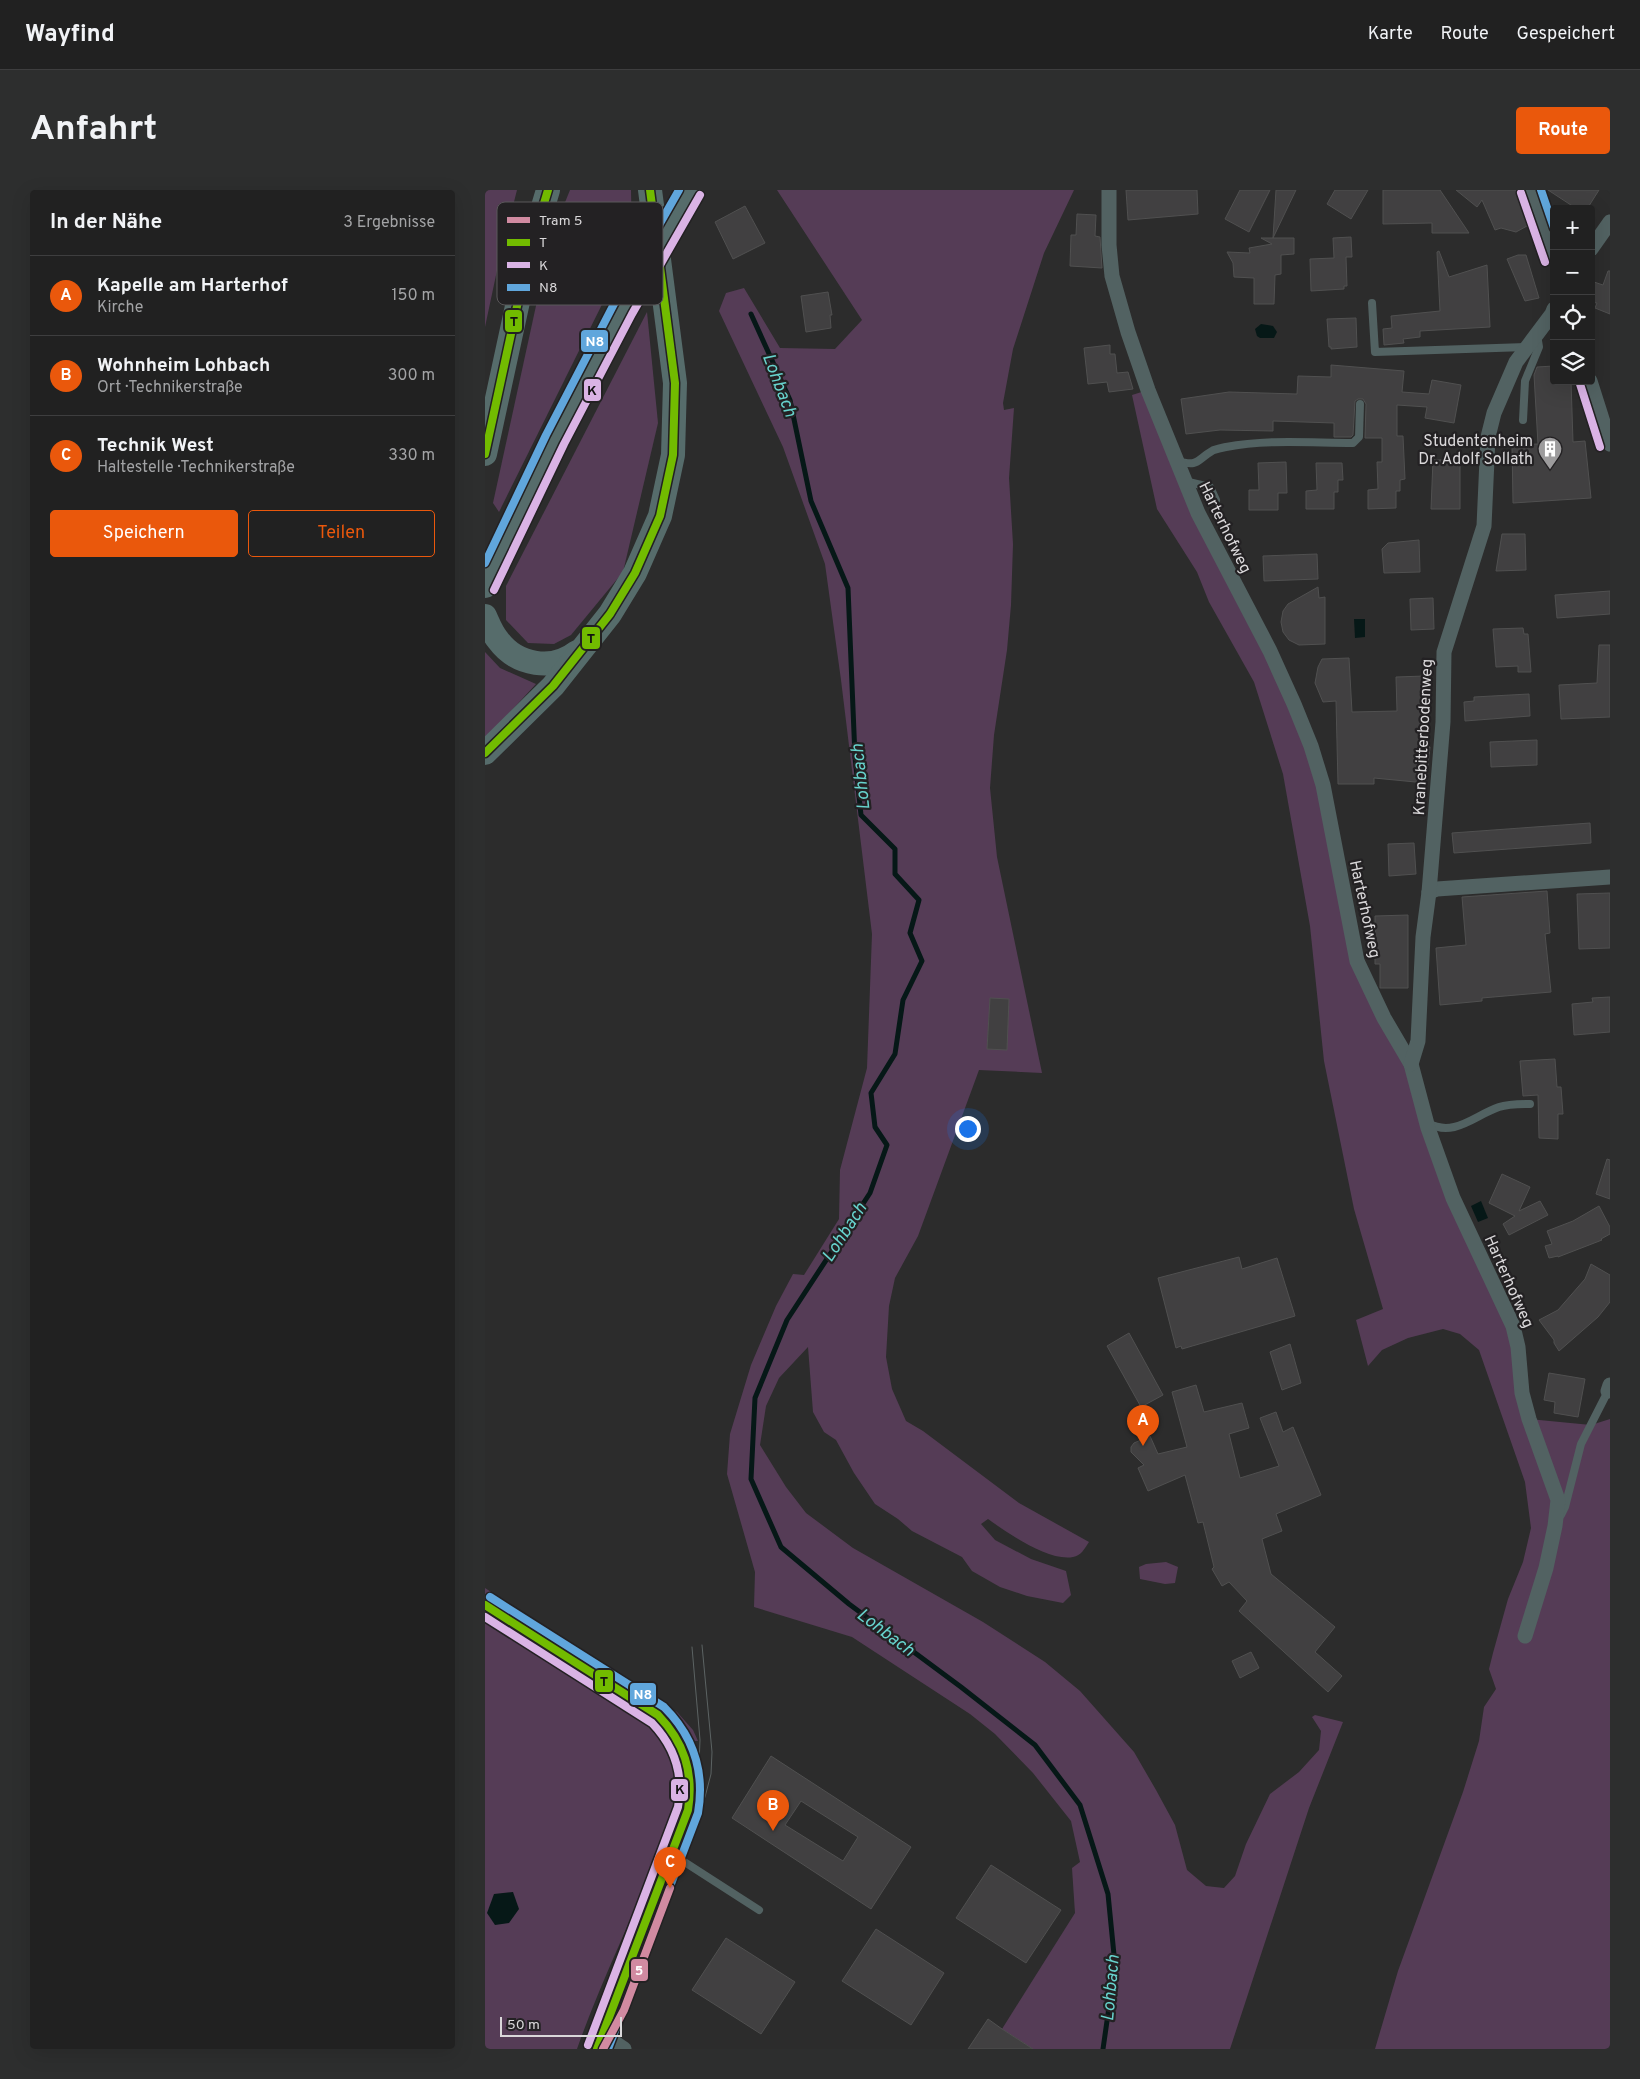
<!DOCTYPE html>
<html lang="de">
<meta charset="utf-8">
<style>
body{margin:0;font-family:Overpass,sans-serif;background:#2d2e2e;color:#f1f3f6}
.controls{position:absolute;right:15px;top:15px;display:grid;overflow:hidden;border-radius:5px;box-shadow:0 5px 20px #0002}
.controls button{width:45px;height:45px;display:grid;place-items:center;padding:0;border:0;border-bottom:1px solid #3e3e3f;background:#212121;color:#f1f3f6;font:25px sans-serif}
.scale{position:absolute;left:15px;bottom:12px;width:122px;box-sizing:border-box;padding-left:5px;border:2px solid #dad8da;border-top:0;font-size:14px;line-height:18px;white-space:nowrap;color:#dad8da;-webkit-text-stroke:4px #232123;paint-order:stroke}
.you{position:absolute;left:482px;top:938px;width:18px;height:18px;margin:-12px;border:4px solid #fff;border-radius:50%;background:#1a73e8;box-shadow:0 0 0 8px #1a73e833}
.badge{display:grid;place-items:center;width:32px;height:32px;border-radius:50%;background:#ea580c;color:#fff;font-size:16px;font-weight:700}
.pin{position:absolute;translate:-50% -41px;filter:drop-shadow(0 1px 2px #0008)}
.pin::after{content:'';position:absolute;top:26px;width:18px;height:15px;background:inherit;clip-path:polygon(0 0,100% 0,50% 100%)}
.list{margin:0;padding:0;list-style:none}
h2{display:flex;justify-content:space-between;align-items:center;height:65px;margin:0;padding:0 20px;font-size:21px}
h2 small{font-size:16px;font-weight:400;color:#a2a3a5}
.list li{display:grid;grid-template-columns:32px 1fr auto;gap:15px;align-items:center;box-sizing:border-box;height:80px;padding:0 20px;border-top:1px solid #3e3e3f}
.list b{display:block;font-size:19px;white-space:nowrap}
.list p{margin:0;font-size:16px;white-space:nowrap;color:#a2a3a5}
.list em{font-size:16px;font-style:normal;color:#a2a3a5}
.actions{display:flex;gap:10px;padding:15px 20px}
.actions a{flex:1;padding:11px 0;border:1px solid #ea580c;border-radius:5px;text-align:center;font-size:18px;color:#ea580c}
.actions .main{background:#ea580c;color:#fff}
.icon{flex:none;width:28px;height:28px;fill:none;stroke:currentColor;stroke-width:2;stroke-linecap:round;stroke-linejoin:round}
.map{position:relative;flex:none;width:1125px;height:1859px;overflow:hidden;border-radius:5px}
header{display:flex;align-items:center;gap:30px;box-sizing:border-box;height:70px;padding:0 25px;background:#212121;border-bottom:1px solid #3e3e3f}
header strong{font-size:24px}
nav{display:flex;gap:28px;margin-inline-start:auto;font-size:18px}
.intro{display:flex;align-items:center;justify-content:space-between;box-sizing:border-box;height:120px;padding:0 30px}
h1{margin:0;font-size:35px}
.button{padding:12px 22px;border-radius:5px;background:#ea580c;color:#fff;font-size:18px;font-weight:700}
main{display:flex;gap:30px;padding:0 30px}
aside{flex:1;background:#212121;border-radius:5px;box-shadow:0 5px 20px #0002}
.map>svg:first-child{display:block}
.green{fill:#553c56}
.water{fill:#061817}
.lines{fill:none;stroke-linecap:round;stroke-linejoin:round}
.stream{stroke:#061817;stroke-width:5}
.building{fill:#414041;stroke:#505050;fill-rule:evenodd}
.service{stroke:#526262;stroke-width:8}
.minor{stroke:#526262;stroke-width:15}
.tertiary{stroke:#526262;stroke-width:19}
.primary{stroke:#566c6b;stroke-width:24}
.tram{stroke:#5c6363;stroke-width:1}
.primary-bridge{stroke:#566c6b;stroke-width:24}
.bus-1-casing{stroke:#232123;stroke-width:11}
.bus-2-casing{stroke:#232123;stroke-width:11}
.bus-3-casing{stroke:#232123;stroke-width:11}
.bus-1{stroke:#72bb00;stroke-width:8}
.bus-2{stroke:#dab3e5;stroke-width:8}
.bus-3{stroke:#60a6dc;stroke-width:8}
.tram-1-casing{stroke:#232123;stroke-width:11}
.tram-1{stroke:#d18aa1;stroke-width:8}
.labels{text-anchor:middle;stroke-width:4.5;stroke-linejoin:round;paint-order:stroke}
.poi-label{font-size:16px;fill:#dad8da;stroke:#232123;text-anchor:end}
.street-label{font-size:16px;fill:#dad8da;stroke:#232123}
.water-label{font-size:18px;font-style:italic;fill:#67d3cd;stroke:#232123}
.key{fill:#232123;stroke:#5a585a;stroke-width:1}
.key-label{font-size:14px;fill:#dad8da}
.line-badge{stroke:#232123;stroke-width:2}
.badge-label{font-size:14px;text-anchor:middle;font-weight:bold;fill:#fff}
.pale-badge-label{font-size:14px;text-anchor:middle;font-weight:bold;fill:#111}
</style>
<header>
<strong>Wayfind</strong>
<nav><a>Karte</a><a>Route</a><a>Gespeichert</a></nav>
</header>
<div class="intro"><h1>Anfahrt</h1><a class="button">Route</a></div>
<main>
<aside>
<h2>In der Nähe<small>3 Ergebnisse</small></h2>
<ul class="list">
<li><span class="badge">A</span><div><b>Kapelle am Harterhof</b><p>Kirche</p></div><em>150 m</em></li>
<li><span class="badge">B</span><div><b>Wohnheim Lohbach</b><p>Ort · Technikerstraße</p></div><em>300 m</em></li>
<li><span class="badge">C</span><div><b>Technik West</b><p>Haltestelle · Technikerstraße</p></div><em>330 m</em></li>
</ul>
<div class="actions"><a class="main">Speichern</a><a>Teilen</a></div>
</aside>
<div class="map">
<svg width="1125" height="1859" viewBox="0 0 1125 1859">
<rect width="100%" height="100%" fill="#2c2c2c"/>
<!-- green -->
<g class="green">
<path d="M0,0H32L14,71L0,137Z"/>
<path d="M85,0H146L147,54L14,322L8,313L66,47Z"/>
<path d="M292,0H589L559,63L528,159L518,213L519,220L529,218L524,288L528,354L526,415L522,460L509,545L505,598L512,667L557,883L494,880L433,1046L410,1088L404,1116L401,1167L407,1199L421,1231L438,1241L534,1313L604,1352C600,1358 596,1366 588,1367C564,1372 521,1342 503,1329L496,1334L510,1350L546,1369L581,1381L586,1405L578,1413L542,1406L515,1397L487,1381L477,1367L427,1341L413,1329L390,1314L369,1283L351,1250L339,1242L328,1222L323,1157L294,1188L281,1216L275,1255L301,1297L321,1323L368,1358L498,1432L560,1472L595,1501L649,1562L671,1600L690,1635L702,1680L721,1696L739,1698L750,1686L761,1654L785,1604L814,1582L834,1560L836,1541L827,1527L830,1525L858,1532L824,1618L745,1859H548L517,1839L590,1723L587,1678L595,1672L586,1631L548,1583L510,1544L485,1524L367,1447L269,1417L270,1382L242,1284L245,1244L266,1175L291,1116L308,1084L319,1085L354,1029L355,980L382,878L387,744L356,490L340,374L298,257L234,121L241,103L259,98L295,158L350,159L377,130Z"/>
<path d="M162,122L173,233L138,382L86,445L69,454L43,453L21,430V396Z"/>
<path d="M663,200L826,556L872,771L926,874L943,938L1028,1136L1044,1229L1106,1235L1125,1229V1859H890L913,1781L978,1602L994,1551L999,1517L1011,1499L1004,1479L1008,1463L1023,1409L1038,1372L1046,1338L1040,1292L994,1160L975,1144L958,1139L923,1148L897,1160L883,1176L871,1130L898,1119L869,1019L839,871L825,736L798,584L769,492L724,412L712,382L672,319L647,205Z"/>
<path d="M0,462L15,478L51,494L0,549Z"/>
<path d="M681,1372L693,1377L690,1393L680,1394L655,1389L654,1377L661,1374Z"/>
<path d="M0,1398L192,1522L208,1540L213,1551H207L194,1531L181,1519L0,1404Z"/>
<path d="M0,1429L164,1534C179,1549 190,1566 191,1588C193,1615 181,1640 172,1665C147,1730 115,1793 92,1859H0Z"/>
</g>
<!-- water -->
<g class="water">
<path d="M776,134L788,136L792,142L789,148H775L772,146L770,139Z"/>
<path d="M869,429H880V447L870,448Z"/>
<path d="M996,1011L1003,1028L993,1032L986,1016Z"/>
<path d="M28,1702L34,1719L24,1733L10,1735L2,1723L9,1704Z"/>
</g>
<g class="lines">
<!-- stream -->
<path class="stream" d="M266,124L305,210L326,311L363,398L370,567L376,625L410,659V684L434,710L425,743L437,771L418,810L410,864L386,903L390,937L402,955L385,1003L302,1130L270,1208L266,1289L296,1357L364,1414L476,1497L550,1555L595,1615L623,1704L630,1775L618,1859"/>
</g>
<!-- building -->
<g class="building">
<path d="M641,0H712L713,24L643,30Z"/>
<path d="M755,0H785L764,42L740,29Z"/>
<path d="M791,0H811L788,48H809V64L796,65V84L790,85L789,114H769V88L749,87L748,73L742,62L765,63L764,58L787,54L776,48H788Z"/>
<path d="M850,0H883L866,29L842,14Z"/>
<path d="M898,0H955L984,43H947V33L898,34Z"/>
<path d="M971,0H1031L1042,36L1031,42L1016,38L1010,40L997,10L992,17Z"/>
<path d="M1063,0H1114L1102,19H1092Z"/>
<path d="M260,16L280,53L248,69L230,32Z"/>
<path d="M592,24L611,25L610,46L615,47L617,78L585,76L586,45H591Z"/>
<path d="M866,47L867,67H861L862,96H859V99L826,101L825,69L849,68L848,48Z"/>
<path d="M954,61L964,87L1002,75L1005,137L935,141V147L918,149L919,153L899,155L898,139L907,138L906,126L955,121L952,62Z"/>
<path d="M1033,65H1041L1054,108L1040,111L1022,69Z"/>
<path d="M1123,81H1125V124L1110,118L1112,113L1106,112V99L1109,92L1118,95Z"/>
<path d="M343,102L347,125H345L346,138L321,142L316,106Z"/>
<path d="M871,128L872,157L846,159V157H844L842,129Z"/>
<path d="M625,155V164H630L632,183L643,182L648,199L624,202L622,192L603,194L599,158Z"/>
<path d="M846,175L919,181L917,202L944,204L947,190L976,195L969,233L940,228L942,217L912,215V246H918L920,289L915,290V301H911V318L883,319V300L893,299L892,272H897V248H880L881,214L878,209H873L870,211L868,245L866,247H849V233L788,231V241L735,240L701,244L696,209L744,202L812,204L813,186L846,187Z"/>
<path d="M1069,176V191H1086L1088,252L1100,251L1106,308L1028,313L1027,255L1053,254L1049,185L1052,177Z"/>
<path d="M948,270H975V319H946Z"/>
<path d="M801,272L802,303H793V320H764V300H774L773,273Z"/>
<path d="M831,273H857L858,290H853V302H849V319H821V301L832,300Z"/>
<path d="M1017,344H1040L1041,380L1011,381Z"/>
<path d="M934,350L935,382L899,383L897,359L903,353Z"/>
<path d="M832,364L833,389L779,391L778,366Z"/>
<path d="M833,397L834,408L840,407V454L814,455L804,450L798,442L796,432L798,421L803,414Z"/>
<path d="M1125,401V424L1072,428L1070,405Z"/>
<path d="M948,408L949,439L926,440L925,409Z"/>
<path d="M1038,438L1039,444H1043L1046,482H1033V476L1011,477L1008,439Z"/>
<path d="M1114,455H1125V527L1076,529L1074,495L1112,493Z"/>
<path d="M864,468L867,522L912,521L911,487L940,486L941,556L945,557L941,593L889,588V594H853L851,511L838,512L830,493L833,477L837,469Z"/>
<path d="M1044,504L1045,526L980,531L979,512L989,511V507Z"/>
<path d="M1052,550V575L1006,577L1005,552Z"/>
<path d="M1105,633L1106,653L969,663L967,643Z"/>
<path d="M929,653L931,684L904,686L903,654Z"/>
<path d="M1062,701L1065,743L1060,744L1066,802L997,808V811L955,815L951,758L981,755L977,707Z"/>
<path d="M1125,703V758L1094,759L1092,704Z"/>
<path d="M923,725V798H895V774H890V726Z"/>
<path d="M1125,807V842L1089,845L1087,814L1108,812L1107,808Z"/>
<path d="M505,808L524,809L522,860L502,859Z"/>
<path d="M1070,869L1072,897H1076L1078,924H1073V949L1054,948L1053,905L1038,906L1035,871Z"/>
<path d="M1122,969L1125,970V1009L1111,1004Z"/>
<path d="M1017,984L1045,997L1034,1021L1055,1011L1063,1025L1024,1045L1018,1034L1030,1026L1004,1013Z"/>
<path d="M1114,1016L1125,1037V1044L1116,1049L1117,1050L1073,1067V1066L1064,1068L1060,1056L1067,1054L1062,1041L1088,1031Z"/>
<path d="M754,1067L757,1079L792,1068L810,1126L697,1159L696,1156L691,1158L673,1088Z"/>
<path d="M1106,1074L1125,1085V1112L1113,1127L1074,1161L1069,1153V1150L1054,1130L1073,1120L1100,1089Z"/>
<path d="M644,1143L678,1205L656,1217L622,1156Z"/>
<path d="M805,1154L816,1193L797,1200L785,1162Z"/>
<path d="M1064,1183L1100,1189L1093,1227L1069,1223L1070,1212L1059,1210Z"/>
<path d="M711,1195L719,1222L757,1213L764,1238L744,1244L755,1288L794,1276L775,1228L791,1222L798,1242L808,1237L836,1305L791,1324L797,1341L777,1349L786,1384L850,1437L830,1462L857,1486L843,1502L754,1421L762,1411L744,1392L737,1396L727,1379L729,1377L718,1332L713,1333L700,1285L663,1301L653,1278L659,1275L646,1262V1257L649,1253L665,1246L673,1264L702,1257L687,1202Z"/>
<path d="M766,1462L774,1478L755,1488L747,1471Z"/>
<path d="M286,1566L426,1657L386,1719L247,1628ZM316,1611L373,1647L358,1671L300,1635Z"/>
<path d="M506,1675L576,1720L541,1773L471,1728Z"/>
<path d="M391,1739L459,1783L426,1835L357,1791Z"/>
<path d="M241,1748L310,1792L276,1844L207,1800Z"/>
<path d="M503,1829L517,1839L548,1859H483Z"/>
</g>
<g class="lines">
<!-- service -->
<g class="service">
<path d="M887,113L890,162L1042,157"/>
<path d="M1038,230L1040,191L1054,157L1052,145"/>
<path d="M692,271C715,277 711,270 727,261C730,259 737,258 741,257C783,249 827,253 868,253L874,247L875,214"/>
<path d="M699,291L725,297L731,310"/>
<path d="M943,933C969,948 990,925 1014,917C1023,914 1035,914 1045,914"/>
<path d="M1076,1325L1080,1317L1096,1254L1123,1201"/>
<path d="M187,1664L274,1720"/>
</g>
<!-- minor -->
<g class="minor">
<path d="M624,0V55L627,86L643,142L663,200L713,323L785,461L809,514L826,556L838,595L872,771L899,828L926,874L943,938L968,1008L1028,1136L1033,1157L1037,1203L1044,1229L1073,1310L1070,1336L1061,1378L1040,1446"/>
<path d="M1045,0L1069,69"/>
<path d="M1106,59L1125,32"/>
<path d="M1105,191L1125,254"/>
<path d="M944,702L952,699L1125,687"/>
<path d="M926,874L933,851L938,747L944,702L958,532L959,462L999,336L1003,247L1009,223L1031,172L1067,124L1069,119"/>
<path d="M1123,1201L1125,1195"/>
<path d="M117,1844L139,1859"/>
</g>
<!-- tertiary -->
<path class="tertiary" d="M0,1415L173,1525C200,1550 211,1584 203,1620L112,1859"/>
<!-- primary -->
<g class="primary">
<path d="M0,264L42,70L63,0"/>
<path d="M0,396L70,250L138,119"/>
<path d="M0,426C4,435 7,443 13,450C32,476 68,481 92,462"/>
<path d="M0,563L68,496L125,424L150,383L175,326L188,265L190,193L165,0"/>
</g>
<!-- tram -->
<g class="tram">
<path d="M185,1698L220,1607L226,1584L227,1562L217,1455"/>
<path d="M129,1800L208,1596L214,1574L215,1550L207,1457"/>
</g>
<!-- primary-bridge -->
<path class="primary-bridge" d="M138,119L206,0"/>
<defs>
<g id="bus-1">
<path d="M0,264L42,70L63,0"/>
<path d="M0,563L68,496L125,424L150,383L175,326L188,265L190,193L165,0"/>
<path d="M0,1415L173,1525C199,1552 209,1582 203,1620L112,1859"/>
</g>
<g id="bus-2">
<path d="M1036,3L1060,72"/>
<path d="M1095,194L1115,257"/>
<path d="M9,400L79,254L147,124L215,5"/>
<path d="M0,1427L167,1533C190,1557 199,1584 193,1617L103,1855"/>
</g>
<g id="bus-3">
<path d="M1056,0L1069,38"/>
<path d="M0,373L61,245L129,114L194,0"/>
<path d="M5,1407L179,1517C209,1547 220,1582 213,1623L123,1859"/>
</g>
</defs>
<!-- bus-1 casing -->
<use href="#bus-1" class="bus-1-casing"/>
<!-- bus-2 casing -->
<use href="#bus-2" class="bus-2-casing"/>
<!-- bus-3 casing -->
<use href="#bus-3" class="bus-3-casing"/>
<!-- bus-1 -->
<use href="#bus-1" class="bus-1"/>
<!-- bus-2 -->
<use href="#bus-2" class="bus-2"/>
<!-- bus-3 -->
<use href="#bus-3" class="bus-3"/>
<defs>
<path id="tram-1" d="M118,1859L139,1820L185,1698"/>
</defs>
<!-- tram-1 casing -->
<use href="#tram-1" class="tram-1-casing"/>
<!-- tram-1 -->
<use href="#tram-1" class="tram-1"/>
</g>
<!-- icons -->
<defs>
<symbol id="building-pin" viewBox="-11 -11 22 30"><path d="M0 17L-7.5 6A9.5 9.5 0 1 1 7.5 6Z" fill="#9d9c9d" stroke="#232123"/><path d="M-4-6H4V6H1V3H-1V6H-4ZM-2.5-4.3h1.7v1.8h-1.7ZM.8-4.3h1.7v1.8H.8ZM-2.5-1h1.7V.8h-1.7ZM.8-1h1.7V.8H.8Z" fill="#fff"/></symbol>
</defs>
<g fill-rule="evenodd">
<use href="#building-pin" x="1051" y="245" width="28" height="38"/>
</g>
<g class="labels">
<!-- poi labels -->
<g class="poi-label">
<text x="1048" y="256">Studentenheim<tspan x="1048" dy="18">Dr. Adolf Sollath</tspan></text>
</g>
<!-- street labels -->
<g class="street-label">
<text transform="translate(741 337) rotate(64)" y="6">Harterhofweg</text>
<text transform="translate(937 547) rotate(-87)" y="6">Kranebitterbodenweg</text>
<text transform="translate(881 719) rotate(78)" y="6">Harterhofweg</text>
<text transform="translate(1025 1091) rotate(66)" y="6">Harterhofweg</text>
</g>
<!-- water labels -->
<g class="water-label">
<text transform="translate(295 195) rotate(69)" y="6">Lohbach</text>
<text transform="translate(375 587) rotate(-96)" y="6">Lohbach</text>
<text transform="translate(359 1042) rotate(-57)" y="6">Lohbach</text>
<text transform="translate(401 1442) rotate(37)" y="6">Lohbach</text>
<text transform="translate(625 1798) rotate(-85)" y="6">Lohbach</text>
</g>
</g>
<!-- legend -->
<rect x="12" y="12" width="166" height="103" rx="8" class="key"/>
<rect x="22" y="27" width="23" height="6" fill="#d18aa1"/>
<rect x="22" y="49" width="23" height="7" fill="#72bb00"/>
<rect x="22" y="72" width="23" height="6" fill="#dab3e5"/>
<rect x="22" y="94" width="23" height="7" fill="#60a6dc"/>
<g class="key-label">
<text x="54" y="35">Tram 5</text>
<text x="54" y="57">T</text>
<text x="54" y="80">K</text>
<text x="54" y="102">N8</text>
</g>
<g class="line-badge">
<rect x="19" y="119" width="19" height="24" rx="5" fill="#72bb00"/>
<rect x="95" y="139" width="29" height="24" rx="5" fill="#60a6dc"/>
<rect x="98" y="188" width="19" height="24" rx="5" fill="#dab3e5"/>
<rect x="96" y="436" width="20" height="24" rx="5" fill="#72bb00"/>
<rect x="109" y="1479" width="20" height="24" rx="5" fill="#72bb00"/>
<rect x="144" y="1492" width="28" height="24" rx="5" fill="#60a6dc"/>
<rect x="185" y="1588" width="19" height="24" rx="5" fill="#dab3e5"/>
<rect x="145" y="1768" width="19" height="24" rx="5" fill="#d18aa1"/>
</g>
<g class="badge-label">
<text x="110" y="156">N8</text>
<text x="158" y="1509">N8</text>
<text x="154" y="1785">5</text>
</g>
<g class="pale-badge-label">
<text x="29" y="136">T</text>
<text x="107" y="205">K</text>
<text x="106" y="453">T</text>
<text x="119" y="1496">T</text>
<text x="195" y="1604">K</text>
</g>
</svg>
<div class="controls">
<button>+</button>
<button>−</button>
<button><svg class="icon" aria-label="locate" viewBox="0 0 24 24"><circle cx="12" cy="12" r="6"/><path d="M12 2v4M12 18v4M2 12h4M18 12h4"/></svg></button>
<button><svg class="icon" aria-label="layers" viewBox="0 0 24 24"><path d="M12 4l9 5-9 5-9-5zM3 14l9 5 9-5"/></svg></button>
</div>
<div class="scale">50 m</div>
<div class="you"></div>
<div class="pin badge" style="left:658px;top:1256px">A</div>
<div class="pin badge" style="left:288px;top:1641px">B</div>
<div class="pin badge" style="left:185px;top:1698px">C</div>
</div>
</main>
